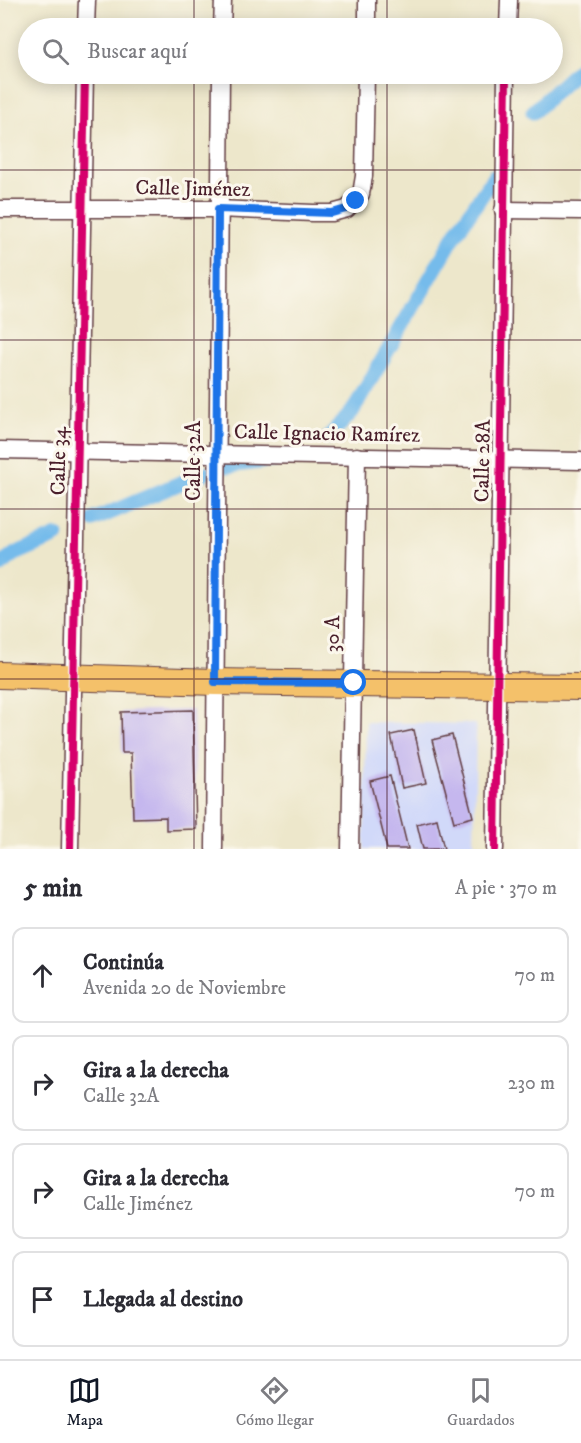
<!DOCTYPE html>
<html lang="es">
<meta charset="utf-8">
<style>
body{margin:0;font-family:"IM FELL DW Pica",serif;background:#f7f7f7;color:#2b2b33}
.stop{position:absolute;width:18px;height:18px;margin:-14px;border:4px solid #1a73e8;border-radius:50%;background:#fff}
.stop.end{background:#1a73e8;border-color:#fff;box-shadow:0 2px 6px #0008}
.list{margin:0;padding:0;list-style:none}
h2{display:flex;justify-content:space-between;align-items:center;height:78px;margin:0;padding:0 24px;font-size:26px}
h2 small{font-size:20px;font-weight:400;color:#7c7c81}
.list li{display:grid;grid-template-columns:39px 1fr auto;gap:18px;align-items:center;box-sizing:border-box;height:96px;margin:0 12px 12px;padding:0 12px;border:2px solid #e1e1e2;border-radius:12px}
.list b{display:block;font-size:22px;white-space:nowrap}
.list p{margin:0;font-size:20px;white-space:nowrap;color:#7c7c81}
.list em{font-size:20px;font-style:normal;color:#7c7c81}
.icon{flex:none;width:33px;height:33px;fill:none;stroke:currentColor;stroke-width:2;stroke-linecap:round;stroke-linejoin:round}
.map{position:relative;flex:none;width:581px;height:849px;overflow:hidden}
.search{position:absolute;background:#fff;box-shadow:0 3px 15px #0003;left:18px;right:18px;top:18px;height:66px;display:flex;align-items:center;gap:15px;box-sizing:border-box;padding:0 21px;border-radius:33px;color:#7c7c81;font-size:22px}
.sheet{height:510px;background:#fff}
nav{display:flex;justify-content:space-around;align-items:center;box-sizing:border-box;height:84px;border-top:2px solid #e1e1e2;background:#fff;font-size:16px;color:#7c7c81}
nav a{display:grid;justify-items:center;gap:3px}
nav .on{color:#111827}
.map>svg:first-child{display:block}
.built{fill:#d1d9f9}
.lines{fill:none;stroke-linecap:round;stroke-linejoin:round}
.canal{stroke:#74bbeb;stroke-width:15}
.building{fill:#c5b7ee}
.street-casing{stroke:#623d43;stroke-width:19}
.primary-casing{stroke:#623d43;stroke-width:28}
.street{stroke:#fff;stroke-width:16}
.primary{stroke:#f4c16a;stroke-width:26}
.cycleway-casing{stroke:#fbf7ec;stroke-width:11}
.cycleway{stroke:#d6006c;stroke-width:8}
.route{stroke:#1a73e8;stroke-width:8}
.grid{fill:none;stroke:#4a1f2b;stroke-width:1.5;stroke-opacity:0.55}
.labels{text-anchor:middle;stroke-width:6;stroke-linejoin:round;paint-order:stroke}
.street-label{font-size:21px;fill:#4a1f2b;stroke:#fbf7ec}
</style>
<div class="map">
<svg width="581" height="849" viewBox="0 0 581 849">
<rect width="100%" height="100%" fill="#fbf7ec"/>
<filter id="ink" filterUnits="userSpaceOnUse"><feTurbulence type="fractalNoise" baseFrequency=".0167" numOctaves="2"/><feDisplacementMap in="SourceGraphic" scale="12" xChannelSelector="R" yChannelSelector="G"/><feConvolveMatrix kernelMatrix="1 2 1 2 8 2 1 2 1" color-interpolation-filters="sRGB"/></filter>
<filter id="wash" filterUnits="userSpaceOnUse"><feTurbulence type="fractalNoise" baseFrequency=".008" numOctaves="4" result="noise"/><feDisplacementMap in="SourceGraphic" scale="24" xChannelSelector="R" yChannelSelector="G"/><feGaussianBlur stdDeviation="1.35" result="paint"/><feColorMatrix in="noise" values="0 0 0 0 0 0 0 0 0 0 0 0 0 0 0 0 0 1.4 0 .05"/><feComposite in="paint" operator="in"/></filter>
<g filter="url(#wash)">
<rect width="100%" height="100%" fill="#ede7cb"/>
<!-- built -->
<path class="built" d="M366,722L476,724L474,849H364Z"/>
<g class="lines">
<!-- canal -->
<g class="canal">
<path d="M533,112L581,67"/>
<path d="M329,437L352,412L455,235L494,177"/>
<path d="M228,466L275,460"/>
<path d="M93,520L204,473"/>
<path d="M0,566L15,554L57,536"/>
</g>
</g>
<g id="blocks">
<!-- building -->
<g class="building">
<path d="M193,710L196,829L166,830V817L133,818L131,753H122L121,712Z"/>
<path d="M414,730L426,783L402,788L391,735Z"/>
<path d="M452,735L473,817L454,822L432,740Z"/>
<path d="M390,776L408,849H387L370,781Z"/>
<path d="M437,819L444,849H423L417,824Z"/>
</g>
</g>
</g>
<g filter="url(#ink)">
<use href="#blocks" fill-opacity="0" stroke="#623d43" stroke-width="1.5"/>
<g class="lines">
<defs>
<g id="street">
<path d="M86,28L87,0"/>
<path d="M222,28L223,0"/>
<path d="M367,28V0"/>
<path d="M508,28L509,0"/>
<path d="M0,209H218L313,213H332L347,209L361,194L364,176L366,74"/>
<path d="M503,210L581,211"/>
<path d="M0,450L581,461"/>
<path d="M70,849L85,74"/>
<path d="M214,849L221,74"/>
<path d="M350,849L357,456"/>
<path d="M495,849L506,74"/>
</g>
<path id="primary" d="M0,675L215,682L581,687"/>
</defs>
<!-- street casing -->
<use href="#street" class="street-casing"/>
<!-- primary casing -->
<use href="#primary" class="primary-casing"/>
<!-- street -->
<use href="#street" class="street"/>
<!-- primary -->
<use href="#primary" class="primary"/>
<defs>
<g id="cycleway">
<path d="M70,849L85,74"/>
<path d="M495,849L506,74"/>
</g>
</defs>
<!-- cycleway casing -->
<use href="#cycleway" class="cycleway-casing"/>
<!-- cycleway -->
<use href="#cycleway" class="cycleway"/>
</g>
</g>
<g class="lines" filter="url(#ink)">
<!-- route -->
<path class="route" d="M354,683L215,682L218,209L332,213L346,209L356,201"/>
</g>
<!-- grid -->
<path class="grid" d="M194,0V28M387,0V28M194,74V849M387,74V849M0,170H581M0,340H581M0,509H581M0,679H581"/>
<g class="labels">
<!-- street labels -->
<g class="street-label">
<text transform="translate(193 188) rotate(1)" y="7">Calle Jiménez</text>
<text transform="translate(327 433) rotate(1)" y="7">Calle Ignacio Ramírez</text>
<text transform="translate(58 461) rotate(-89)" y="7">Calle 34</text>
<text transform="translate(193 461) rotate(-90)" y="7">Calle 32A</text>
<text transform="translate(482 461) rotate(-89)" y="7">Calle 28A</text>
<text transform="translate(332 634) rotate(-89)" y="7">30 A</text>
</g>
</g>
</svg>
<div class="stop" style="left:354px;top:683px"></div>
<div class="stop end" style="left:356px;top:201px"></div>
<div class="search"><svg class="icon" aria-label="search" viewBox="0 0 24 24"><circle cx="10" cy="10" r="6"/><path d="M15 15l6 6"/></svg>Buscar aquí</div>
</div>
<section class="sheet">
<h2>5 min<small>A pie · 370 m</small></h2>
<ul class="list">
<li><svg class="icon" aria-label="ahead" viewBox="0 0 24 24"><path d="M12 20V5M6 11l6-6 6 6"/></svg><div><b>Continúa</b><p>Avenida 20 de Noviembre</p></div><em>70 m</em></li>
<li><svg class="icon" aria-label="right" viewBox="0 0 24 24"><path d="M7 20v-9h11M14 6l5 5-5 5"/></svg><div><b>Gira a la derecha</b><p>Calle 32A</p></div><em>230 m</em></li>
<li><svg class="icon" aria-label="right" viewBox="0 0 24 24"><path d="M7 20v-9h11M14 6l5 5-5 5"/></svg><div><b>Gira a la derecha</b><p>Calle Jiménez</p></div><em>70 m</em></li>
<li><svg class="icon" aria-label="arrive" viewBox="0 0 24 24"><path d="M6 21V4h12l-3 4 3 4H6"/></svg><div><b>Llegada al destino</b></div></li>
</ul>
</section>
<nav>
<a class="on"><svg class="icon" aria-label="map" viewBox="0 0 24 24"><path d="M3 6l6-2 6 2 6-2v14l-6 2-6-2-6 2zM9 4v14M15 6v14"/></svg>Mapa</a>
<a><svg class="icon" aria-label="directions" viewBox="0 0 24 24"><path d="M12 3l9 9-9 9-9-9zM9 14v-3h6M13 9l2 2-2 2"/></svg>Cómo llegar</a>
<a><svg class="icon" aria-label="saved" viewBox="0 0 24 24"><path d="M7 4h10v16l-5-4-5 4z"/></svg>Guardados</a>
</nav>
